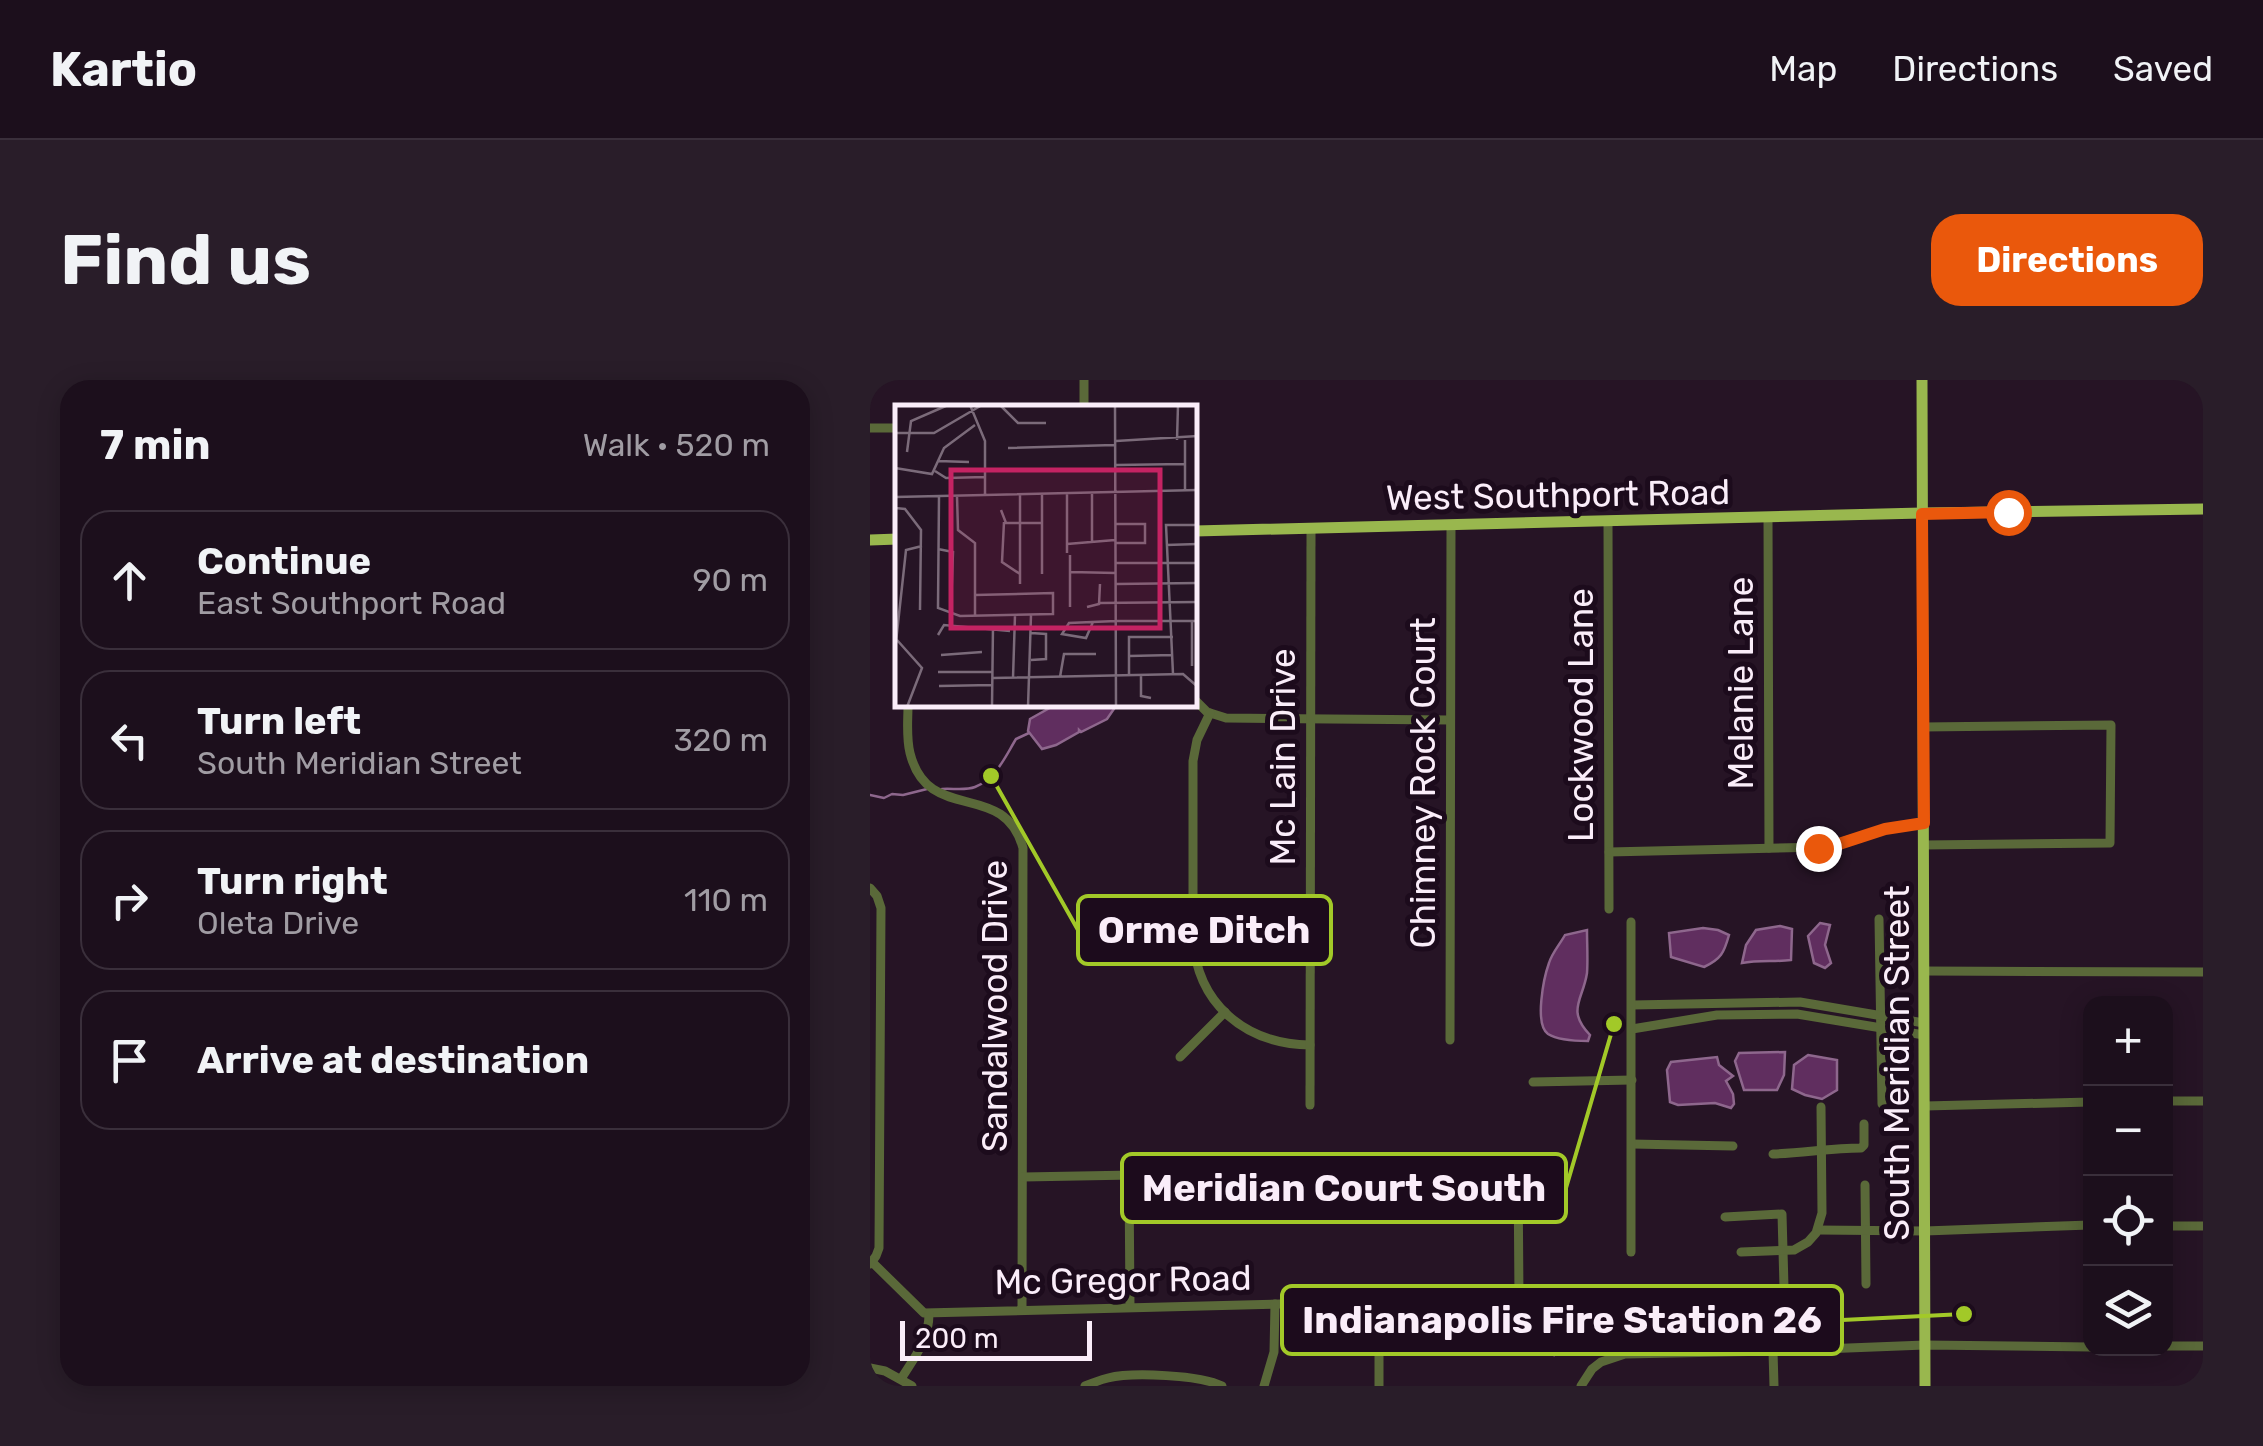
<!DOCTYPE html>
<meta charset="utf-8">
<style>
body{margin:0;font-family:Rubik,sans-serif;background:#291d29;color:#f1f3f6}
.controls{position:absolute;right:30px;bottom:30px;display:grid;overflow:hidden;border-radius:20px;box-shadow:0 5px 25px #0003}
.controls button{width:90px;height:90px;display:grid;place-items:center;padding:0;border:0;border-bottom:2px solid #3a2f3b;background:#1c0f1c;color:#f1f3f6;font:50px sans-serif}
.scale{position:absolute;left:30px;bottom:25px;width:192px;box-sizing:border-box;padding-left:10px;border:5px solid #faedf9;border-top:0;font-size:28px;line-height:35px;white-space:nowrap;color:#faedf9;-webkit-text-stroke:8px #1c0b1c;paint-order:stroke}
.stop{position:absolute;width:30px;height:30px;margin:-22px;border:8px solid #ea580c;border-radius:50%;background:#fff}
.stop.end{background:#ea580c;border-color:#fff;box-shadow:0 2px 10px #0008}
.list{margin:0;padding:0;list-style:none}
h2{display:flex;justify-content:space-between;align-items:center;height:130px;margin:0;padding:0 40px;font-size:42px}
h2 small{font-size:32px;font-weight:400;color:#a09ca3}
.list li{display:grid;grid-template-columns:65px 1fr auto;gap:30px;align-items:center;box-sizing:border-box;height:140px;margin:0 20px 20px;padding:0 20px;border:2px solid #3a2f3b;border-radius:30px}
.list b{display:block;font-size:38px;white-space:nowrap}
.list p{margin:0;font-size:32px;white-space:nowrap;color:#a09ca3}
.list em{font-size:32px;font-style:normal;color:#a09ca3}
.icon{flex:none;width:55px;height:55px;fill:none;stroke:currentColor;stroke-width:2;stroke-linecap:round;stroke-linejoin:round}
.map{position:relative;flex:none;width:1333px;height:1006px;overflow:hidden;border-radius:30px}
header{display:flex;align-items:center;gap:60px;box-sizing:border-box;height:140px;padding:0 50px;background:#1c0f1c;border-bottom:2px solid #3a2f3b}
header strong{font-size:48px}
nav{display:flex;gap:55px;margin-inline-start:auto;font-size:35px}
.intro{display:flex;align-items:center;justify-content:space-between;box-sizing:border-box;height:240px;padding:0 60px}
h1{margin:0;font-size:70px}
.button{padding:25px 45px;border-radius:30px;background:#ea580c;color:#fff;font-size:35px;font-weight:700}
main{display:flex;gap:60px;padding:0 60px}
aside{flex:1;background:#1c0f1c;border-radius:30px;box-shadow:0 5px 25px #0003}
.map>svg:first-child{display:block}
.water{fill:#602e5f;stroke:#8e678d;stroke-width:2.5}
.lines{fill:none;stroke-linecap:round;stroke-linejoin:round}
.stream{stroke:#8e678d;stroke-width:2.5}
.minor{stroke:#5a6939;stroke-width:9}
.major{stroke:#99b74e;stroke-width:11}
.route{stroke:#ea580c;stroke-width:12}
.labels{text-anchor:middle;stroke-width:10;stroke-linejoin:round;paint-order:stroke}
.street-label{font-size:35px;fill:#faedf9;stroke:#1c0b1c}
.inset-road{fill:none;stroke:#7b6b7a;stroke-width:2.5}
.view{fill:#c52363;fill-opacity:0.15;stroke:#c52363;stroke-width:5}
.inset-edge{fill:none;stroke:#faedf9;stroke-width:5}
.leader{fill:none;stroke:#a2c928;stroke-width:4}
.callout-dot{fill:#a2c928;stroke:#1c0b1c;stroke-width:4}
.callout{fill:#1c0b1c;stroke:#a2c928;stroke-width:4}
.callout-label{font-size:38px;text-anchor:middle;font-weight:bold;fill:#faedf9}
</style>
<header>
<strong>Kartio</strong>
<nav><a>Map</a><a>Directions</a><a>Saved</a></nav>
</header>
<div class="intro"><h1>Find us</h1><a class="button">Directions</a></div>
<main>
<aside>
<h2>7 min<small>Walk · 520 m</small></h2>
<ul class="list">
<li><svg class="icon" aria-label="ahead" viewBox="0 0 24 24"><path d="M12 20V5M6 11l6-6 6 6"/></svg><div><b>Continue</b><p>East Southport Road</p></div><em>90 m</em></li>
<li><svg class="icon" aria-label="left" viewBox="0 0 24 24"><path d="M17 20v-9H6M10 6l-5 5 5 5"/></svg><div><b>Turn left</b><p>South Meridian Street</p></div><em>320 m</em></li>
<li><svg class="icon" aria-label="right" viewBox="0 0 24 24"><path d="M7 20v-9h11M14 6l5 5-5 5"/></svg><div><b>Turn right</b><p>Oleta Drive</p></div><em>110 m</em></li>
<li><svg class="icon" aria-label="arrive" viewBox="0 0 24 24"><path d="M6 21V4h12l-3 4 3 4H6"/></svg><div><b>Arrive at destination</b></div></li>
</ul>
</aside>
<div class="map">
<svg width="1333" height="1006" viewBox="0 0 1333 1006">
<rect width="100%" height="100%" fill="#261425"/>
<!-- water -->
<g class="water">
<path d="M185,325H245L246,326L237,339L211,352L209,350V352L186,365L172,369L158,351L160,339Z"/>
<path d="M950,543L960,545L955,565L961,583L955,588L944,583L938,556Z"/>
<path d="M910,546L922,549L921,580C905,582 889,580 872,583L876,565L886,550Z"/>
<path d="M833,548L848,550L859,555C854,573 851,579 834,587L801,577L799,553Z"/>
<path d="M717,550C717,564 718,579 717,593C713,620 696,630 720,655L718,661C707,661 688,660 678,654C664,644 674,597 679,583C682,573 690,564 695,555Z"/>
<path d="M915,672L914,695L907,710H874L865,681L869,673Z"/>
<path d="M938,675L967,680V710L952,719L935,715L922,709L924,685Z"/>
<path d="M847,677L849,685L863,696L856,701L863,714L864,724L861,728L845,723L808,725L800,722L797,690L801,682Z"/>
<path d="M713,938L684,975L674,968L670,947L673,941Z"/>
</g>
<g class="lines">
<!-- stream -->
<g class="stream">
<path d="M72,409C82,408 95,411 105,407C126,399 135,377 146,359L159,353"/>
<path d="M0,415L14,418L22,414L33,415L57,409"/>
</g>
<!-- minor -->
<g class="minor">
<path d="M214,0V28"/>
<path d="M0,48H28"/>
<path d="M898,137L899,468"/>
<path d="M738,141L739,529"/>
<path d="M325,320L337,332L356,338L580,340"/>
<path d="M38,325C38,341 36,357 40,373C58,446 134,398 153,468L152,930"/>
<path d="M340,333L327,360L323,381V558C327,624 375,664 440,665"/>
<path d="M1053,347L1241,345L1240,463L1054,465"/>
<path d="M739,472L954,467L1015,449L1054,443"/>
<path d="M0,508L7,516L11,528L9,868L6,876L0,884"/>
<path d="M1009,539L1012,724"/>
<path d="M1054,591L1333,592"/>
<path d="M762,625L930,622L1054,643"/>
<path d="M762,649L847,635L927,634L1054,655"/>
<path d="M580,660L581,145"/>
<path d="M310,677L355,632"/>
<path d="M663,702L762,700"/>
<path d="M1296,721H1333"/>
<path d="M440,725L441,149"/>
<path d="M1055,726L1220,722"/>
<path d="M762,764L863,766"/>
<path d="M903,774C934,773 961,768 991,768L994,765V744"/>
<path d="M259,795L260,927"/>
<path d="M995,805L996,904"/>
<path d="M855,837L912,834L914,907"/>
<path d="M1296,846H1333"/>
<path d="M948,850L1055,851L1220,845"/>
<path d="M761,872V542"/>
<path d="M871,872L924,870L938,862L946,853L952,833L951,727"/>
<path d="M2,882L54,933L649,918L648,788L153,797"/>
<path d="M1296,966H1333"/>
<path d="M903,971L904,1006"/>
<path d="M0,988L15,991L42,1006"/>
<path d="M31,999C44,978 59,960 59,934"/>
<path d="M215,1006C222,1003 230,1000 238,998C262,992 331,995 352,1006"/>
<path d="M394,1006L404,972L405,924"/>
<path d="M509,1006V922"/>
<path d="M711,1006L722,989L731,982L755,974L903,971L1055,965L1220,967"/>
</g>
<!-- major -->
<g class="major">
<path d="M1052,0L1055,1006"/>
<path d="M325,151L1052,133L1333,129"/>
<path d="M0,160L28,159"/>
</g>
</g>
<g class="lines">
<!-- route -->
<path class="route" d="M948,468L969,464L1015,449L1054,443L1052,134L1138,132"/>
</g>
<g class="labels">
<!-- street labels -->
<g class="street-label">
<text transform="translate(688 115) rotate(-1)" y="12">West Southport Road</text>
<text transform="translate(871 303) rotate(-90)" y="12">Melanie Lane</text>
<text transform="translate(711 335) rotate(-90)" y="12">Lockwood Lane</text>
<text transform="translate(413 377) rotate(-90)" y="12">Mc Lain Drive</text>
<text transform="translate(553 403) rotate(-90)" y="12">Chimney Rock Court</text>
<text transform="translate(125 626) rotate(-90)" y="12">Sandalwood Drive</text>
<text transform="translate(1027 683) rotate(-90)" y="12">South Meridian Street</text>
<text transform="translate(253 900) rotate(-1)" y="12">Mc Gregor Road</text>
</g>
</g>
<!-- overview -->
<g transform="translate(25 25)">
<rect width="302" height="302" fill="#261425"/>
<path class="inset-road" d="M75,0L90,36V89M105,0L123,18H151M220,0L221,302M1,28H39L87,0M282,35L283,0M290,35V85M221,36L303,31M113,43L219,40M12,47L16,16L53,0M43,56L74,57M221,60L290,59M0,63L37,69L49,43L80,20M40,66L51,73L90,72M197,88V138M172,89V148M62,91L63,125L80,138V211M0,92L303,85M44,92L43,203L65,211L158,209V188L80,190M0,103L10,104L26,125L25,205M106,105L111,118H147M109,117L107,157L125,169M221,119H250V138H221M172,139L220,135M271,140L303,139M43,144L58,147L56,203M221,158H303M175,167L221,168M147,169V89M125,179V90M221,179L303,178M204,198L303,197M175,202V150M192,202L204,199L205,179M198,217L191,233L167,229L174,218L221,216H303M136,228L151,229V254L136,255M43,230L49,220L115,226M2,235L27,263L12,302M0,246L11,145L27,141M46,250L87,247M234,251L278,250M297,261V216M43,267H97M278,269L271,120H303M234,270V232H278M246,270V291L256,293M165,272L169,249H201M98,273L288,269L303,282M118,273L120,210M44,281L97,280M97,302L98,221M133,302L136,210M172,302H213"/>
<path class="view" d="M56,65H265V223H56Z"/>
<rect width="302" height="302" class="inset-edge"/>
</g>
<!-- callouts -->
<path class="leader" d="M121 396L208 550M744 644L696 808M1094 934L972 940"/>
<g class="callout-dot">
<circle cx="121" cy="396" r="10"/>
<circle cx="744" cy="644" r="10"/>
<circle cx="1094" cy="934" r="10"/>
</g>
<g class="callout">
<rect x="208" y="516" width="253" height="68" rx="10"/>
<rect x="252" y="774" width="444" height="68" rx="10"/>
<rect x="412" y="906" width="560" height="68" rx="10"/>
</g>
<g class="callout-label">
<text x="334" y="563">Orme Ditch</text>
<text x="474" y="821">Meridian Court South</text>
<text x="692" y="953">Indianapolis Fire Station 26</text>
</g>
</svg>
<div class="controls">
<button>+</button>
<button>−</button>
<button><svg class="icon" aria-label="locate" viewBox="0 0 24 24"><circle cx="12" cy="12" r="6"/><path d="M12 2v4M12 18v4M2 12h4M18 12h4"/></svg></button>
<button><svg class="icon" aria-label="layers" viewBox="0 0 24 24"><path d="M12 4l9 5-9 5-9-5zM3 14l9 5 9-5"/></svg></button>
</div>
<div class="scale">200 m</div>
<div class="stop" style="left:1138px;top:132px"></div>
<div class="stop end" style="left:948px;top:468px"></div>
</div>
</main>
